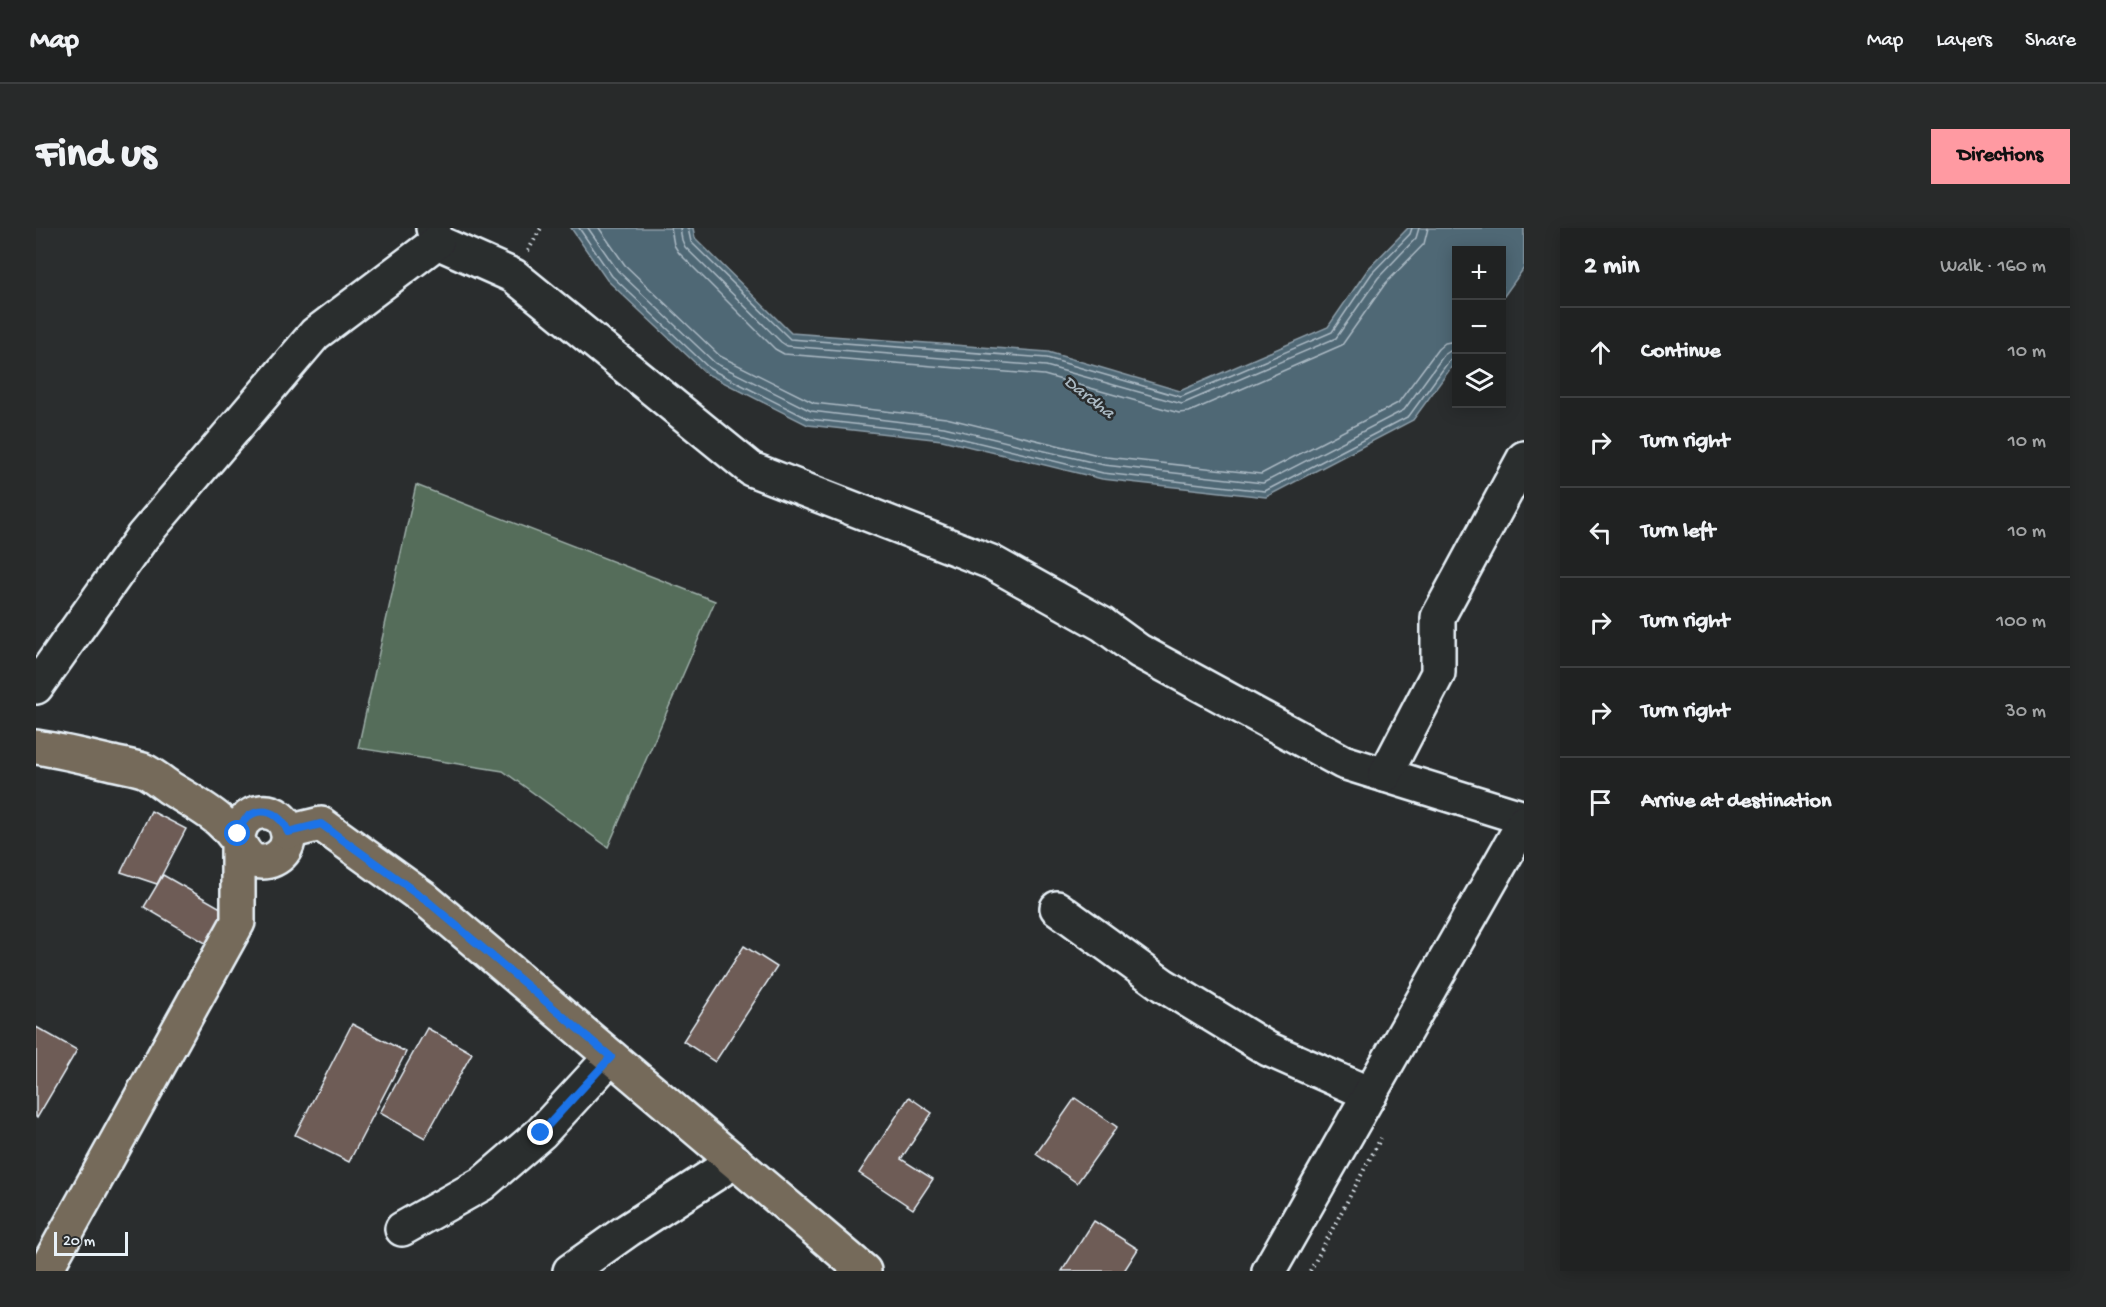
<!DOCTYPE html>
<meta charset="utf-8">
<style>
body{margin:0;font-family:"Gochi Hand",sans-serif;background:#282a2a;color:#f1f3f6}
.controls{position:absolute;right:18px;top:18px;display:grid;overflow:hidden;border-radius:0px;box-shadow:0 3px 15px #0003}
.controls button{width:54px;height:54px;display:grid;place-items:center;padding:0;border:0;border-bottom:2px solid #3d3f40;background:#202222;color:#f1f3f6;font:30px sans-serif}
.scale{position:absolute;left:18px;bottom:15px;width:74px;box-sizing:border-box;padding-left:6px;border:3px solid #e8f1f8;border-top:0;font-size:16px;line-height:21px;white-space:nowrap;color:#e8f1f8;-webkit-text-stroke:4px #2a2d2e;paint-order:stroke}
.stop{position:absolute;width:18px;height:18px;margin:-14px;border:4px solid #1a73e8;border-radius:50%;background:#fff}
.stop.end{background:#1a73e8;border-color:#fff;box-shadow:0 2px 6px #0008}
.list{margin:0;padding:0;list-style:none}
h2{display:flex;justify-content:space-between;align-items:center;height:78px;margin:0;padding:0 24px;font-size:26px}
h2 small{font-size:20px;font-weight:400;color:#a2a4a5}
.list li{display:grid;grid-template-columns:39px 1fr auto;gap:18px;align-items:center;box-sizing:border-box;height:90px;padding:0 24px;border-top:2px solid #3d3f40}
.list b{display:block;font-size:22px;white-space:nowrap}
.list em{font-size:20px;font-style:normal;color:#a2a4a5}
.icon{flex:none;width:33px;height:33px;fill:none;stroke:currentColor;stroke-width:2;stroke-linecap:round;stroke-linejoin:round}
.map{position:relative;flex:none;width:1488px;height:1043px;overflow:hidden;border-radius:0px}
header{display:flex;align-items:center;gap:36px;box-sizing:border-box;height:84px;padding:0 30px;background:#202222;border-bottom:2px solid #3d3f40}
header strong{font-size:28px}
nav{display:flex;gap:33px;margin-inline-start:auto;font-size:21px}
.intro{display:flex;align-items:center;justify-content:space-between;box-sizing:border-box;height:144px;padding:0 36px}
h1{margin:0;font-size:42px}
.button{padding:15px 27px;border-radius:0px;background:#ff9aa2;color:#111;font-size:21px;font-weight:700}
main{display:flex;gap:36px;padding:0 36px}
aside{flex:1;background:#202222;border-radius:0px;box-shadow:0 3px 15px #0003}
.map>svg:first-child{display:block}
.green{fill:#556d5a;stroke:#9eafa9;stroke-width:1.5}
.water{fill:#506775;stroke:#8d9ea9;stroke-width:1.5}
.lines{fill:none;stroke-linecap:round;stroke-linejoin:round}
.shore{stroke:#abbac4;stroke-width:1.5}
.building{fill:#6e5c57;stroke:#e8f1f8;stroke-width:1.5}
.minor-casing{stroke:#e8f1f8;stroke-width:38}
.major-casing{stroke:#e8f1f8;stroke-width:38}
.path{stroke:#e8f1f8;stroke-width:4;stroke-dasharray:1.5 4.5;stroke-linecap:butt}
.minor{stroke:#2a2d2e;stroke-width:33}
.major{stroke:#746a5a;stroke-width:33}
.route{stroke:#1a73e8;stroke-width:8}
.labels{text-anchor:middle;stroke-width:5;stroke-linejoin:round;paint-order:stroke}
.water-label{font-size:18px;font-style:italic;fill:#abbac4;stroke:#2a2d2e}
</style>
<header>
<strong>Map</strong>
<nav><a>Map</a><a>Layers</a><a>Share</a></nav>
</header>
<div class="intro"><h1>Find us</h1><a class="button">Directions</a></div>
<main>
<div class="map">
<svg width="1488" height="1043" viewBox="0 0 1488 1043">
<rect width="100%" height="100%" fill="#2a2d2e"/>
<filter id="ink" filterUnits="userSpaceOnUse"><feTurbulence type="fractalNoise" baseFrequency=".0167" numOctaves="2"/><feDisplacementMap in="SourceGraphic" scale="12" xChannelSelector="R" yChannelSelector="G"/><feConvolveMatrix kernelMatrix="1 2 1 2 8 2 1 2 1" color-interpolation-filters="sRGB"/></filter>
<g filter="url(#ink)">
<!-- green -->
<path class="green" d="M380,257L679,373L572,619L467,543L322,520Z"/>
<!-- water -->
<path class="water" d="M535,0H657L659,10L755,105L1012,124L1144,163L1292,99L1332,41L1372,0H1488V40L1466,71V22H1420V133L1377,192L1230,269L1066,251L906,212L772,197L671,146L571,52Z"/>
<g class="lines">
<!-- shore -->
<g class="shore">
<path d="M543,0L576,48L674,141L773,191L907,206L1067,245L1229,263L1373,188L1413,133L1420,130"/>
<path d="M552,0L582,43L679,135L775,183L908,199L1068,237L1227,255L1368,182L1408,127L1414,123L1420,122"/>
<path d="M563,0L589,37L684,128L778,175L910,190L1070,229L1225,246L1362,175L1402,121L1409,115L1420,113"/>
<path d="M635,0L638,17L643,25L739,121L748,126L1008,147L1143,185L1153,184L1306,117L1349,56L1388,16L1392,0"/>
<path d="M644,0L646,12L649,19L745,114L751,118L1010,138L1146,176L1300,110L1342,50L1380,10L1383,0"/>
<path d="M652,0L655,14L754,111L1011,130L1145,169L1296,104L1336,45L1374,6L1376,0"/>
</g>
</g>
<!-- building -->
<g class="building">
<path d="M115,583L150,601L121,656L85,644Z"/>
<path d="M127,647L190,683L171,716L108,679Z"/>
<path d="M708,718L741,739L679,834L647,813Z"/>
<path d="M316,796L370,824L313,934L259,907Z"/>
<path d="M0,799L41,822L1,890L0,889Z"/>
<path d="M391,800L436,825L389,910L344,885Z"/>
<path d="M873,869L896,885L865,931L897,951L877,981L823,945Z"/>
<path d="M1039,870L1081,899L1041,955L1000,926Z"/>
<path d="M1058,993L1102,1021L1088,1043H1026Z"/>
</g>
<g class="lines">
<defs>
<g id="minor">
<path d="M397,0L401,14L478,48L715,241L955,334L1066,396L1103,423L1307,534L1488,590"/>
<path d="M0,459L107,308L279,106L401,14"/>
<path d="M1349,547L1402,445V389L1488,230"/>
<path d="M1021,680L1127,757L1232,821L1334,866"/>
<path d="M366,1001L446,956L505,905L575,829"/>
<path d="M534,1043L592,1002L699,933"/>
<path d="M1233,1043L1488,594"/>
</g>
<g id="major">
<path d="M0,519C26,523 51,529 76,535C86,537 97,539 107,542C116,546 125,554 134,560C150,570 169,580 183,592C190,598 197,606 202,613C207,621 209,629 219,633C236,638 254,624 252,607C249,574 201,576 202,614V694L9,1043"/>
<path d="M252,604L285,596L389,671L828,1043"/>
</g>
</defs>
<!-- minor casing -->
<use href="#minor" class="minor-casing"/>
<!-- major casing -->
<use href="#major" class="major-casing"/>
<!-- path -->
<g class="path">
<path d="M492,23L505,0"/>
<path d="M1274,1043L1345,910"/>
</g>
<!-- minor -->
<use href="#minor" class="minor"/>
<!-- major -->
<use href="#major" class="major"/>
</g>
</g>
<g class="lines" filter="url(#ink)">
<!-- route -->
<path class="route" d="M202,606C209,576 242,577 252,604L285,596L389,671L575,829L505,905"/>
</g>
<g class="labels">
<!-- water labels -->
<g class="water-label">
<text transform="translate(1054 168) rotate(38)" y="6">Dardha</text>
</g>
</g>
</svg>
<div class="controls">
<button>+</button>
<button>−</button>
<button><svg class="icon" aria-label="layers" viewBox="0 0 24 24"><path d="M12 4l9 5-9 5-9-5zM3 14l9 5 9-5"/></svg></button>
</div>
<div class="scale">20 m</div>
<div class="stop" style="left:202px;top:606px"></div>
<div class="stop end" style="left:505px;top:905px"></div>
</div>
<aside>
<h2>2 min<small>Walk · 160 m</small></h2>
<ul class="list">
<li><svg class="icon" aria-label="ahead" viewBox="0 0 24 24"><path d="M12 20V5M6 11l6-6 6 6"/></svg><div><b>Continue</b></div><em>10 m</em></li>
<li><svg class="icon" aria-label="right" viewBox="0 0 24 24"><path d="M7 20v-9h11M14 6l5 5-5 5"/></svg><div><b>Turn right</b></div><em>10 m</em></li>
<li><svg class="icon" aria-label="left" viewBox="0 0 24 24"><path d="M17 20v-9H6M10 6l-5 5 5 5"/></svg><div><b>Turn left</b></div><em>10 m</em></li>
<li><svg class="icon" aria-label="right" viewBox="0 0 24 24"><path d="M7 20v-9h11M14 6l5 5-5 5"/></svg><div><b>Turn right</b></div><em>100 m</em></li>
<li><svg class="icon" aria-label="right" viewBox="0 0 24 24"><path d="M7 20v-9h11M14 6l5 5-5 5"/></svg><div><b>Turn right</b></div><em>30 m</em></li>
<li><svg class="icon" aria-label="arrive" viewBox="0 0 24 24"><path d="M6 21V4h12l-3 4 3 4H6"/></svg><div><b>Arrive at destination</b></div></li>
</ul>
</aside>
</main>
